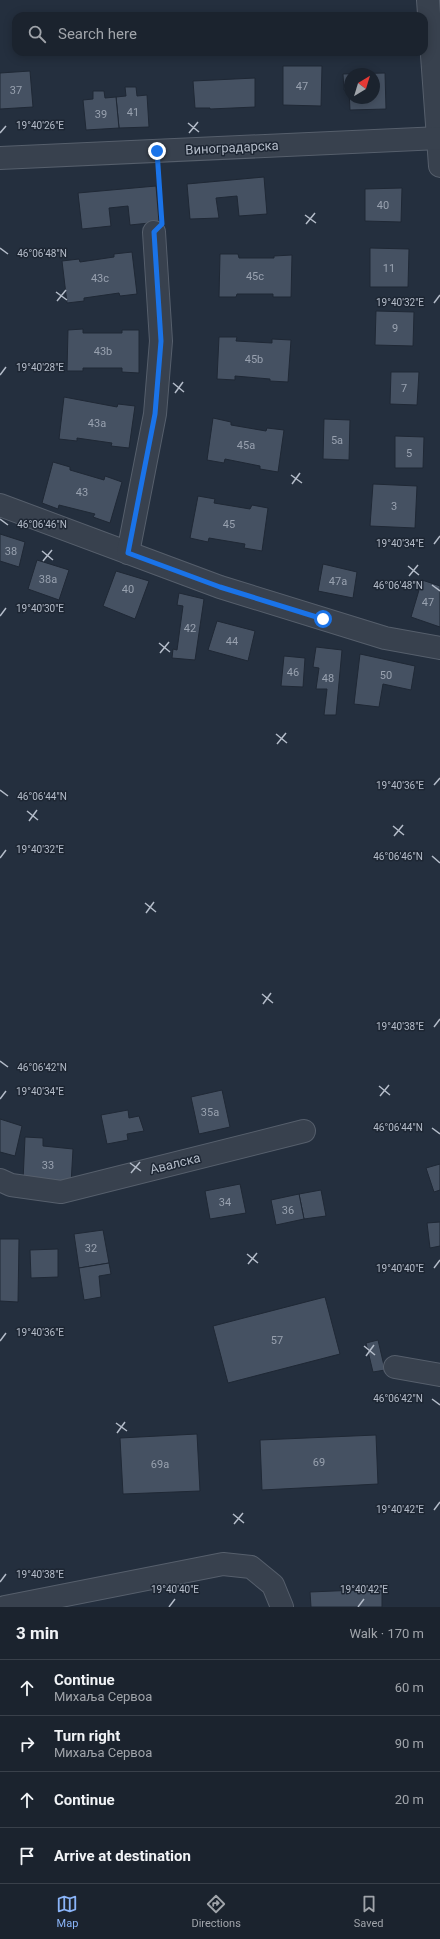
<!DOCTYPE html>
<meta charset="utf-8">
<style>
body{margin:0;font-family:Roboto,sans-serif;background:#242b36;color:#f1f3f6}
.compass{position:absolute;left:344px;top:68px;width:36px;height:36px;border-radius:50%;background:#1b232e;box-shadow:0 2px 10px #0003;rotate:38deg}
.stop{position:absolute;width:12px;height:12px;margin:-9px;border:3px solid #1a73e8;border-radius:50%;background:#fff}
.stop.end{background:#1a73e8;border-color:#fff;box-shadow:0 1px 4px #0008}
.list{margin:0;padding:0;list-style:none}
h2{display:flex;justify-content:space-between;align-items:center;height:52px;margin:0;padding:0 16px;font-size:17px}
h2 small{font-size:13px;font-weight:400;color:#a0a4aa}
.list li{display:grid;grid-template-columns:26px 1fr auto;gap:12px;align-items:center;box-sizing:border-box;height:56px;padding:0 16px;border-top:1px solid #39404a}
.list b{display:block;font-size:15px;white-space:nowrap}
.list p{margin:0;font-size:13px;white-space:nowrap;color:#a0a4aa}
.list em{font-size:13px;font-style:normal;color:#a0a4aa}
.icon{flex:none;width:22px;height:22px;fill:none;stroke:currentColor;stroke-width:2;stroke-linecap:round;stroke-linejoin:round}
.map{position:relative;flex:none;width:440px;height:1607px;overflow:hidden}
.search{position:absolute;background:#1b232e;box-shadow:0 2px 10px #0003;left:12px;right:12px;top:12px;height:44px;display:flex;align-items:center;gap:10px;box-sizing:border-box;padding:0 14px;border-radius:12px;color:#a0a4aa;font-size:15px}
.sheet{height:276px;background:#1b232e}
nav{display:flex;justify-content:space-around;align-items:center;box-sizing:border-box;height:56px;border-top:1px solid #39404a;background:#1b232e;font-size:11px;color:#a0a4aa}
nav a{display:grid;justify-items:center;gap:2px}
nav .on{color:#8ab4f8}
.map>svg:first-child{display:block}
.building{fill:#455162;stroke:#1f2835;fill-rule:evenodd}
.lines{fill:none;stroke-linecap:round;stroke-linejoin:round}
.street-casing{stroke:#565f6c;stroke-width:24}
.path{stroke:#44595c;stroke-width:2.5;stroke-dasharray:3 3;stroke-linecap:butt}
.street{stroke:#38414e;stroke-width:22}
.route{stroke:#1a73e8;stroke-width:5}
.ticks{fill:none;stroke:#b4bcc9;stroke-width:1.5}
.labels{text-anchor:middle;stroke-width:3;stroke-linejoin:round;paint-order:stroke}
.number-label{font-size:11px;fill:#98a1af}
.street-label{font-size:13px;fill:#b4bcc9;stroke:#1d2633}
.ticks-label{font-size:10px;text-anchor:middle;fill:#b4bcc9;stroke:#1d2633;stroke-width:3;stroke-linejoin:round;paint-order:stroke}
</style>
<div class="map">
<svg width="440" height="1607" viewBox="0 0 440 1607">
<rect width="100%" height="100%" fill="#242f3e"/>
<!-- building -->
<g class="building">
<path d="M283,66H322L321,106L283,105Z"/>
<path d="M30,71L33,107L0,109V73Z"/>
<path d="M385,73L386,109L350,110L349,90H344L343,74ZM350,74H374V98H350Z"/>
<path d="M255,78V107L210,109V108H195L193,81Z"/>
<path d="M125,87H136L137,96L147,95L149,127L119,128L116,97L126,96Z"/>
<path d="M93,91H104L105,98L116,97L119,128L86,130L83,100L93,99Z"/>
<path d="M264,177L267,214L239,216L237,196L216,198L219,218L190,219L187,184Z"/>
<path d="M156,186L159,222L130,225L128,206L109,208L111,226L82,229L78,193Z"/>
<path d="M402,188L401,222L365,221V189Z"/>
<path d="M370,248L409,249L408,287H370Z"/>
<path d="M132,252L137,294L120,296L119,293L84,298V301L67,303L62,261L79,259L80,262L114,257V254Z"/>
<path d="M220,254H238L239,258H274V256L292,255L291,297H273V294H237L236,297H219Z"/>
<path d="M376,311L414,312L413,346L375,345Z"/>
<path d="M83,329V333H122V330H139V373L122,372V368H83V371H67L68,330Z"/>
<path d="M219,337H237L236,341L272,343V339L291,340L288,382L270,381V379L235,376V380L217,379Z"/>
<path d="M391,372H419L417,405L390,404Z"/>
<path d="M64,397L117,407L118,404L135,406L129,448L111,446L112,443L77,438V441L59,439Z"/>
<path d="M213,418L231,422V425L266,431L267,428L284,430L278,472L260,469V466L225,459L224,463L207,460Z"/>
<path d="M324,419L350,420L349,460L323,459Z"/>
<path d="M395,436L424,437L423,468H395Z"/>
<path d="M53,462L70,467V470L104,480L105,476L122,482L110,523L93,517L95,514L59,505L58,509L42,503Z"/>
<path d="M373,484L417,486L415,528L370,526Z"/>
<path d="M198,496L215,499L214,503L250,509L252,505L268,508L262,551L244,548L245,544L209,538L208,542L190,538Z"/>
<path d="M0,534L25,542L19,567L0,561Z"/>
<path d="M37,560L69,570L59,600L28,589Z"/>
<path d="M323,564L357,572L353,598L318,591Z"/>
<path d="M116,571L149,581L135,619L103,606Z"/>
<path d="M422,580L440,586V627L411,617Z"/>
<path d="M179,593L204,599L195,660L172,658L173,649L177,650L183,606L177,605Z"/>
<path d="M217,621L255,631L248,661L208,650Z"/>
<path d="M316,647L342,650L336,715H324L327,689H316L319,668L313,667Z"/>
<path d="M360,654L415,666L411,690L383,684L379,707L354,704Z"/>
<path d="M284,656L305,658L303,687L281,686Z"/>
<path d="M222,1090L230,1127L199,1134L191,1097Z"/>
<path d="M128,1110L129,1118L139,1116L144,1131L127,1134L128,1140L107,1144L101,1115Z"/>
<path d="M0,1119L22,1126L15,1156L0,1152Z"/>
<path d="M25,1137L43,1138V1146L73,1149L71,1184L23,1181Z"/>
<path d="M440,1164V1190L434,1192L426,1168Z"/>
<path d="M240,1184L246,1213L210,1219L205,1191Z"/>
<path d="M321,1190L326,1216L304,1219L299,1194Z"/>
<path d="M299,1194L304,1219L276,1225L271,1200Z"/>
<path d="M440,1222V1246L430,1248L427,1223Z"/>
<path d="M103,1230L109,1263L79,1268L74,1234Z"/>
<path d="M0,1239H19L18,1302L0,1301Z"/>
<path d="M58,1249V1277L31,1278L30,1250Z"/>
<path d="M109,1263L111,1274L99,1276L101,1297L84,1300L79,1268Z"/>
<path d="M325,1297L340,1354L228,1383L213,1326Z"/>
<path d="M378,1340L385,1370L373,1372L366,1343Z"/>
<path d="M197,1434L200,1491L123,1494L120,1438Z"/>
<path d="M376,1435L378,1484L262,1490L260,1440Z"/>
<path d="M382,1589V1607H311L310,1592Z"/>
</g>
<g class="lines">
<defs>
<g id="street">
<path d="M428,0L440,166"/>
<path d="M0,158L440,138"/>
<path d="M0,505L220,587L385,638L440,648"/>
<path d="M128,553L155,414L161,341L154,232"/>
<path d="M0,1180L11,1185L61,1192L304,1131"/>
<path d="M395,1367L440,1375"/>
<path d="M5,1607L223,1564L251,1567L273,1585L282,1607"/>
</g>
</defs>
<!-- street casing -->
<use href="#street" class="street-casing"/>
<!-- path -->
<path class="path" d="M159,173L161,210"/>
<!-- street -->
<use href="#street" class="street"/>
</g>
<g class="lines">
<!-- route -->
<path class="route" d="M157,151L162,224L154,232L161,341L155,414L128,553L220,587L323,619"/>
</g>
<!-- ticks -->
<path class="ticks" d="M188,123L199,132M0,133L6,126M189,133L198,122M305,215L316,223M306,224L315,213M0,248L8,254M56,292L67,300M57,301L66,290M434,303L440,295M0,375L6,367M173,383L184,392M175,393L183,382M291,475L302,483M292,484L300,473M0,519L8,525M434,544L440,536M42,551L53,560M43,561L52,550M408,566L419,575M409,576L418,565M432,585L440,591M0,616L6,608M159,643L170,652M160,653L169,642M276,734L287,743M277,744L286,733M434,785L440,778M0,790L8,796M27,811L38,820M29,821L37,810M393,826L404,835M394,836L403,825M432,856L440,863M0,858L6,850M145,903L156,912M146,913L154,902M262,994L273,1003M263,1004L271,993M434,1027L440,1019M0,1061L8,1067M379,1086L390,1095M380,1096L389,1085M0,1099L6,1091M432,1128L440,1134M130,1163L141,1171M131,1173L140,1162M247,1254L258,1263M248,1264L257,1253M434,1268L440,1260M0,1341L6,1333M364,1346L375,1355M366,1356L374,1345M432,1399L440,1405M116,1423L127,1431M117,1433L125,1422M434,1510L440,1502M233,1514L244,1523M234,1524L243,1513M0,1582L6,1574M169,1607L175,1599M358,1607L364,1599"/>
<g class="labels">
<!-- number labels -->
<g class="number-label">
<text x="302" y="90">47</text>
<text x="16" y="94">37</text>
<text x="133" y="116">41</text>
<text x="101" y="118">39</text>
<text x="383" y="209">40</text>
<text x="389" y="272">11</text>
<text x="255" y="280">45c</text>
<text x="100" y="282">43c</text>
<text x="395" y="332">9</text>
<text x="103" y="355">43b</text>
<text x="254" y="363">45b</text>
<text x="404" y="392">7</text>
<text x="97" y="427">43a</text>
<text x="337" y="444">5a</text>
<text x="246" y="449">45a</text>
<text x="409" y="457">5</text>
<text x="82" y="496">43</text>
<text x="394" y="510">3</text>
<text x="229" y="528">45</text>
<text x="11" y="555">38</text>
<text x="48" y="583">38a</text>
<text x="338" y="585">47a</text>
<text x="128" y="593">40</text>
<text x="428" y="606">47</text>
<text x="190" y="632">42</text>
<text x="232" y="645">44</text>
<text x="293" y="676">46</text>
<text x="386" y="679">50</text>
<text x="328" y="682">48</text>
<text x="210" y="1116">35a</text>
<text x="48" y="1169">33</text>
<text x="225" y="1206">34</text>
<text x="288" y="1214">36</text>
<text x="91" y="1252">32</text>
<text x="277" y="1344">57</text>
<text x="319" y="1466">69</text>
<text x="160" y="1468">69a</text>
</g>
<!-- street labels -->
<g class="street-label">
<text transform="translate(232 147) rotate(-3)" y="5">Виноградарска</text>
<text transform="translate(175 1163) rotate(-14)" y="5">Авалска</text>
</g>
</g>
<g class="ticks-label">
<text x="40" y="129">19°40'26"E</text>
<text x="42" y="257">46°06'48"N</text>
<text x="400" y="306">19°40'32"E</text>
<text x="40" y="371">19°40'28"E</text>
<text x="42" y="528">46°06'46"N</text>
<text x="400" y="547">19°40'34"E</text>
<text x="398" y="589">46°06'48"N</text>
<text x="40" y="612">19°40'30"E</text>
<text x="400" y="789">19°40'36"E</text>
<text x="42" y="800">46°06'44"N</text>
<text x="40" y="853">19°40'32"E</text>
<text x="398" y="860">46°06'46"N</text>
<text x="400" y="1030">19°40'38"E</text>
<text x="42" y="1071">46°06'42"N</text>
<text x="40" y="1095">19°40'34"E</text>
<text x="398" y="1131">46°06'44"N</text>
<text x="400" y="1272">19°40'40"E</text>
<text x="40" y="1336">19°40'36"E</text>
<text x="398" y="1402">46°06'42"N</text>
<text x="400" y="1513">19°40'42"E</text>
<text x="40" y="1578">19°40'38"E</text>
<text x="175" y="1593">19°40'40"E</text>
<text x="364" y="1593">19°40'42"E</text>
</g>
</svg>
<svg class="compass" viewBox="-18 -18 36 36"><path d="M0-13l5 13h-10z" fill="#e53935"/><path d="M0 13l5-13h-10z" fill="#a0a4aa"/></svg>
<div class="stop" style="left:323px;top:619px"></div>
<div class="stop end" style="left:157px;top:151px"></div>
<div class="search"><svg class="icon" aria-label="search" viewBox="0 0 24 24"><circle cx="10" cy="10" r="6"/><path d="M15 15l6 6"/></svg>Search here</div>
</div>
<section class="sheet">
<h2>3 min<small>Walk · 170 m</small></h2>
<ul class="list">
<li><svg class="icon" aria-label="ahead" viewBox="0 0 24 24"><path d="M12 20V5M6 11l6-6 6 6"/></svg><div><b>Continue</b><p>Михаља Сервоа</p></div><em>60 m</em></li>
<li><svg class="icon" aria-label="right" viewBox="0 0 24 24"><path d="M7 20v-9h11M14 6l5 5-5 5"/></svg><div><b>Turn right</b><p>Михаља Сервоа</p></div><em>90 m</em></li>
<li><svg class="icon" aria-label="ahead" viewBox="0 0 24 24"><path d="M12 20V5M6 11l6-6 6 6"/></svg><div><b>Continue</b></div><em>20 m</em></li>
<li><svg class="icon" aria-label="arrive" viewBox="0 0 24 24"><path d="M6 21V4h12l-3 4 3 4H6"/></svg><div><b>Arrive at destination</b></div></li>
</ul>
</section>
<nav>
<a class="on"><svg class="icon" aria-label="map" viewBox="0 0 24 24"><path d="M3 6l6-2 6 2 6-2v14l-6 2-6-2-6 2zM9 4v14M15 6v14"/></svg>Map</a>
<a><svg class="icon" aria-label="directions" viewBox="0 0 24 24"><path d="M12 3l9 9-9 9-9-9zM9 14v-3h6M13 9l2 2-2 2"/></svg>Directions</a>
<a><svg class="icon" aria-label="saved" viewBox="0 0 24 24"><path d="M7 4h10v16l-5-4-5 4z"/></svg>Saved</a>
</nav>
